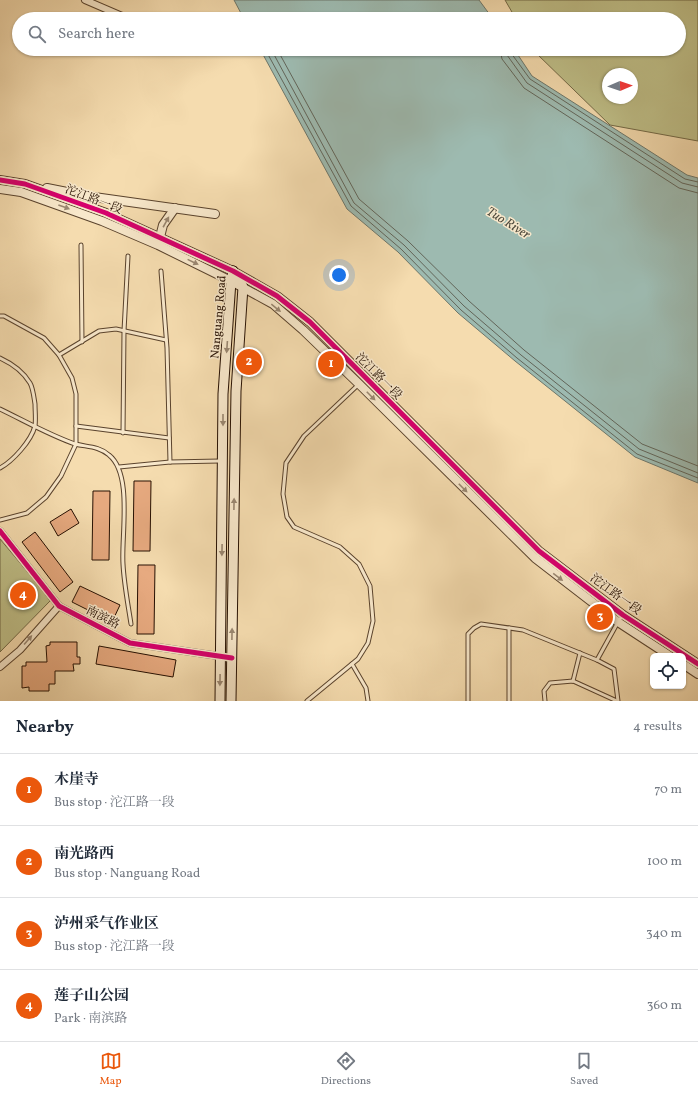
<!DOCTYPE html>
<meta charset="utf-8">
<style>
body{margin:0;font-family:Vollkorn,"Noto Serif SC",serif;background:#f2f2f3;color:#1f2937}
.controls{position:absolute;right:12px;bottom:12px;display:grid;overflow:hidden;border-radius:6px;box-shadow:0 1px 3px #0004}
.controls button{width:36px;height:36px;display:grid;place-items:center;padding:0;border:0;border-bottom:1px solid #e0e1e3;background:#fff;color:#1f2937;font:20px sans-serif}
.compass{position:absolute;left:602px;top:68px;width:36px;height:36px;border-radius:50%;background:#fff;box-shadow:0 1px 3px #0004;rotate:88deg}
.you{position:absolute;left:339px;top:275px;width:14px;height:14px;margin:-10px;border:3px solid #fff;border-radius:50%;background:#1a73e8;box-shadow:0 0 0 6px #1a73e833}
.badge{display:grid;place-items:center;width:26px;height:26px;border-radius:50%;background:#ea580c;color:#fff;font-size:13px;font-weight:700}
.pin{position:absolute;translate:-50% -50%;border:2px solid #fff;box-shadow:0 1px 4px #0006}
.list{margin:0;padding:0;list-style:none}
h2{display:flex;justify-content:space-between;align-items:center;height:52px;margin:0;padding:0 16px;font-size:17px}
h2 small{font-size:13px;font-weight:400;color:#747a83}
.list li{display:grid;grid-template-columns:26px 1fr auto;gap:12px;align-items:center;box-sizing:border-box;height:72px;padding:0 16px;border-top:1px solid #e0e1e3}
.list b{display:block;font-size:15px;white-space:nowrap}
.list p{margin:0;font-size:13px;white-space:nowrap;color:#747a83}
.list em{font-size:13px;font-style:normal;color:#747a83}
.icon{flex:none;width:22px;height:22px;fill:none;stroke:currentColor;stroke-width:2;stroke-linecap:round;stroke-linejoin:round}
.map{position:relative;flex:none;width:698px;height:701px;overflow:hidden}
.search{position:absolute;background:#fff;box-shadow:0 1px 3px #0004;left:12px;right:12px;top:12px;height:44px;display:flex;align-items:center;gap:10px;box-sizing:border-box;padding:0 14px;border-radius:22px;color:#747a83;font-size:15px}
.sheet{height:340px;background:#fff}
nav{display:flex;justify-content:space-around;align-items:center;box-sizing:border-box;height:56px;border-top:1px solid #e0e1e3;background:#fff;font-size:11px;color:#747a83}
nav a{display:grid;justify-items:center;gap:2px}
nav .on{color:#ea580c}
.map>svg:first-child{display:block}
.green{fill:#bfbf88;stroke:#726845;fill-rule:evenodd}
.water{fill:#9dbab0;stroke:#6d766a}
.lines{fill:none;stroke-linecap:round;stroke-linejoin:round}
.shore{stroke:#626559;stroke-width:1}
.building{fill:#e7aa80;stroke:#261002}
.service-casing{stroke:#5a432d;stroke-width:5}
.minor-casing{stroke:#5a432d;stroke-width:8}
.tertiary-casing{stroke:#5a432d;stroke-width:10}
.secondary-casing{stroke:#261002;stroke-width:11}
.service{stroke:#f8e8cb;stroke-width:3}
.minor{stroke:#f8e8cb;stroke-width:6}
.tertiary{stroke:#f8e8cb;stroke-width:8}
.secondary{stroke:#f8e8cb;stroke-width:9}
.cycleway-casing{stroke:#f8e8cb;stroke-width:8}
.cycleway{stroke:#d6006c;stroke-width:5}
.oneway{fill:#9a8771}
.labels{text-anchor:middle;stroke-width:3;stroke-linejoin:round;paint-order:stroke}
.street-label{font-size:12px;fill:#261002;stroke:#f8e8cb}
.water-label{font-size:13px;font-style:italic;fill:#504c3f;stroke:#f8e8cb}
</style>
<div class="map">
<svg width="698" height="701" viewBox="0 0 698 701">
<rect width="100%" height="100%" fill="#f5dcaf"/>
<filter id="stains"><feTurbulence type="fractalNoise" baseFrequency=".005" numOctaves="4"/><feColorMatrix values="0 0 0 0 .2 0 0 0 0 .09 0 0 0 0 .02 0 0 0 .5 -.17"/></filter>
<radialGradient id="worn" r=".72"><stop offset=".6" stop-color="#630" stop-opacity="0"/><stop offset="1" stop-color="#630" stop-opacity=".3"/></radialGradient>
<!-- green -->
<g class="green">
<path d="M505,0H698V141L610,125L536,53L534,49H679V19H516ZM608,74H632V98H608Z"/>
<path d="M0,539L42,589L50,601L0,652Z"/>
</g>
<!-- water -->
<g class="water">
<path d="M234,0H479L493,19H244Z"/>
<path d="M260,49H514L532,76L687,175L698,178V483L635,457L515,361L458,313L398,252L347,209Z"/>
</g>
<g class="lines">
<!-- shore -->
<g class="shore">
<path d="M265,49L351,206L401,249L461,310L517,358L637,454L698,478"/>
<path d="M271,49L354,203L404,245L464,306L521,355L639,449L698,473"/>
<path d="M277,49L359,199L408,241L469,301L524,350L642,444L698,466"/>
<path d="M500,49L502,59L524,88L679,188L698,193"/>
<path d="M506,49L507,55L527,83L682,183L698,187"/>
<path d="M511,49V53L530,79L685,179L698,182"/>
</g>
</g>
<!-- building -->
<g class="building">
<path d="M134,481H151L150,551H133Z"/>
<path d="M93,491H110L109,560H92Z"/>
<path d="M71,509L79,523L58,536L50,522Z"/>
<path d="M35,532L73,582L60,592L22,542Z"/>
<path d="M138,565H155L154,634H137Z"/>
<path d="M80,586L120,605L112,622L72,602Z"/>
<path d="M50,642H77V657H80V664H73L74,671H55V684H49V691H29V687L22,688V666H26V662H47L46,646L50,645Z"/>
<path d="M99,646L176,660L173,677L96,664Z"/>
</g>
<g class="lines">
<defs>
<g id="service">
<path d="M81,245L82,342"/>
<path d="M161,271L167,348L170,462"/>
<path d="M0,316H4L44,338L59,355L72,378L76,394V444L61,476L46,497L27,513L0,520"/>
<path d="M59,355L99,331L116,329L166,340"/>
<path d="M0,358C13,364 23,371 30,383C33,388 34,398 35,404C35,411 36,419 35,426C31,441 13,461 0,468"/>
<path d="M0,409C25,421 49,435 75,444C87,447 99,446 109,455C133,474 121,536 123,564C124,584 128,604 131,624"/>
<path d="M76,426L169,438"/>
<path d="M123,433L124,331L128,256"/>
<path d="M119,467L170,462L220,461"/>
<path d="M597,660L614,669L618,701"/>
<path d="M352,664L366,688L368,701"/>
<path d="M573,681L580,653"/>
<path d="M307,701L358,659L368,643L373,621L370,586L359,564L340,547L294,527L287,517L283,494L286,463L304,436L359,384"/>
<path d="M468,701V634L474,628L481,624L523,630L597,660L618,622L623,615"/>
<path d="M509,701V628"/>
<path d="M545,701L544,691L550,683L573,681L617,701"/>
</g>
<g id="minor">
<path d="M85,0L129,19"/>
<path d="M0,531L59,606L130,643L232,658"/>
<path d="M0,667L20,650L59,606"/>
</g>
<g id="tertiary">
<path d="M0,180L25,184L106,213L233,271L277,296L310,322L539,551L623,615L698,664"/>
<path d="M47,188L87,196L215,214"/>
<path d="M0,189L21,192L102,221L158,245L231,281L273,304L303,330L359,384L535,558L618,622L670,656"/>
<path d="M160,237L163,225L175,208"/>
<path d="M683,664L698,674"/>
</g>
<g id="secondary">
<path d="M220,701L223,394L231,281L233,271"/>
<path d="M231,701L236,391L243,287L233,271"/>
</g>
</defs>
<!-- service casing -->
<use href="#service" class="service-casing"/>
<!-- minor casing -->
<use href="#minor" class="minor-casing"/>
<!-- tertiary casing -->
<use href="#tertiary" class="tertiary-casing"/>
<!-- secondary casing -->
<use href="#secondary" class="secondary-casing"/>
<!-- service -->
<use href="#service" class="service"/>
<!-- minor -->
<use href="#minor" class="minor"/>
<!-- tertiary -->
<use href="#tertiary" class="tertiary"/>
<!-- secondary -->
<use href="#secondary" class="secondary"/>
<defs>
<g id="cycleway">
<path d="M0,180L25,184L106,213L233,271L277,296L310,322L539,551L623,615L698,664"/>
<path d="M0,531L59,606L130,643L232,658"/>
</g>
</defs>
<!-- cycleway casing -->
<use href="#cycleway" class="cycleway-casing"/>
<!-- cycleway -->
<use href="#cycleway" class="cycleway"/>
</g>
<!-- one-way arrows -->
<defs><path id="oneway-solid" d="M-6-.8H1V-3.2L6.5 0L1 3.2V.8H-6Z"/></defs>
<g class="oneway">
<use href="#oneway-solid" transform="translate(64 207) rotate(20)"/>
<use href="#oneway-solid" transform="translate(166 222) rotate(-61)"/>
<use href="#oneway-solid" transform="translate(193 262) rotate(26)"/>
<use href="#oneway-solid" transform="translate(276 308) rotate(39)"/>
<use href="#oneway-solid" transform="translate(227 347) rotate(94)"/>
<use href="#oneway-solid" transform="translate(371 396) rotate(45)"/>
<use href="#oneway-solid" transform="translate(223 420) rotate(90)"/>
<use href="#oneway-solid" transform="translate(463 488) rotate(45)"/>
<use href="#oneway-solid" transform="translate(234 504) rotate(-89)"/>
<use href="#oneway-solid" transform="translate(222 550) rotate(91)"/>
<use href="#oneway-solid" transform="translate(558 577) rotate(37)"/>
<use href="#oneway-solid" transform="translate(232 634) rotate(-89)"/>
<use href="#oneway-solid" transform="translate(28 640) rotate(-49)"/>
<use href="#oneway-solid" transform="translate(220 680) rotate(91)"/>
</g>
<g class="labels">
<!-- street labels -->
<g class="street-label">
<text transform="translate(94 199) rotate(21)" y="4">沱江路一段</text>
<text transform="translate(218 317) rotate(-85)" y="4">Nanguang Road</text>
<text transform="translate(379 376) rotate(45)" y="4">沱江路一段</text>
<text transform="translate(616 594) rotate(36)" y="4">沱江路一段</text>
<text transform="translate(103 617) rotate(27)" y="4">南滨路</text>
</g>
<!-- water labels -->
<g class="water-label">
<text transform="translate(509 222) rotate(32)" y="5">Tuo River</text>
</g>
</g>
<rect width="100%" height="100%" filter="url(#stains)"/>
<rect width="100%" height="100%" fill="url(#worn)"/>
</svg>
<div class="controls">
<button><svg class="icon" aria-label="locate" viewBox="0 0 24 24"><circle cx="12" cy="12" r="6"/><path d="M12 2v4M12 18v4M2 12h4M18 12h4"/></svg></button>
</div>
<svg class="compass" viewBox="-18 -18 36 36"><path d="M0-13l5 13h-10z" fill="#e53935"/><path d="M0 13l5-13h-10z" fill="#747a83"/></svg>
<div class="you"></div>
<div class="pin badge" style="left:331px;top:364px">1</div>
<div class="pin badge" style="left:249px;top:362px">2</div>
<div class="pin badge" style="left:600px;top:617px">3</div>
<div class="pin badge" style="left:23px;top:595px">4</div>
<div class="search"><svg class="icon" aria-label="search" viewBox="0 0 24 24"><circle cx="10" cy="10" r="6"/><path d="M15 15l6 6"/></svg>Search here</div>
</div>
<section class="sheet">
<h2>Nearby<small>4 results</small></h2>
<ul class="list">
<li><span class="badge">1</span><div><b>木崖寺</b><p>Bus stop · 沱江路一段</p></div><em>70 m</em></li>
<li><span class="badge">2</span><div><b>南光路西</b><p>Bus stop · Nanguang Road</p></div><em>100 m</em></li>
<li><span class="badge">3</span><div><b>泸州采气作业区</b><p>Bus stop · 沱江路一段</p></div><em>340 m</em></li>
<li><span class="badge">4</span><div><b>莲子山公园</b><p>Park · 南滨路</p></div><em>360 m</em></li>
</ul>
</section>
<nav>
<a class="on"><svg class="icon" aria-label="map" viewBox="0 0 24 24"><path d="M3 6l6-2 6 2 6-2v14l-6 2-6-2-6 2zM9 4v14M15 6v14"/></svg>Map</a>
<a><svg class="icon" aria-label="directions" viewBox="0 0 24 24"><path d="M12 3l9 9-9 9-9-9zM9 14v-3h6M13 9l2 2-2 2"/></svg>Directions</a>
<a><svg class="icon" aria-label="saved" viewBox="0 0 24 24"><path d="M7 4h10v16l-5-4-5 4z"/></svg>Saved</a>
</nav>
